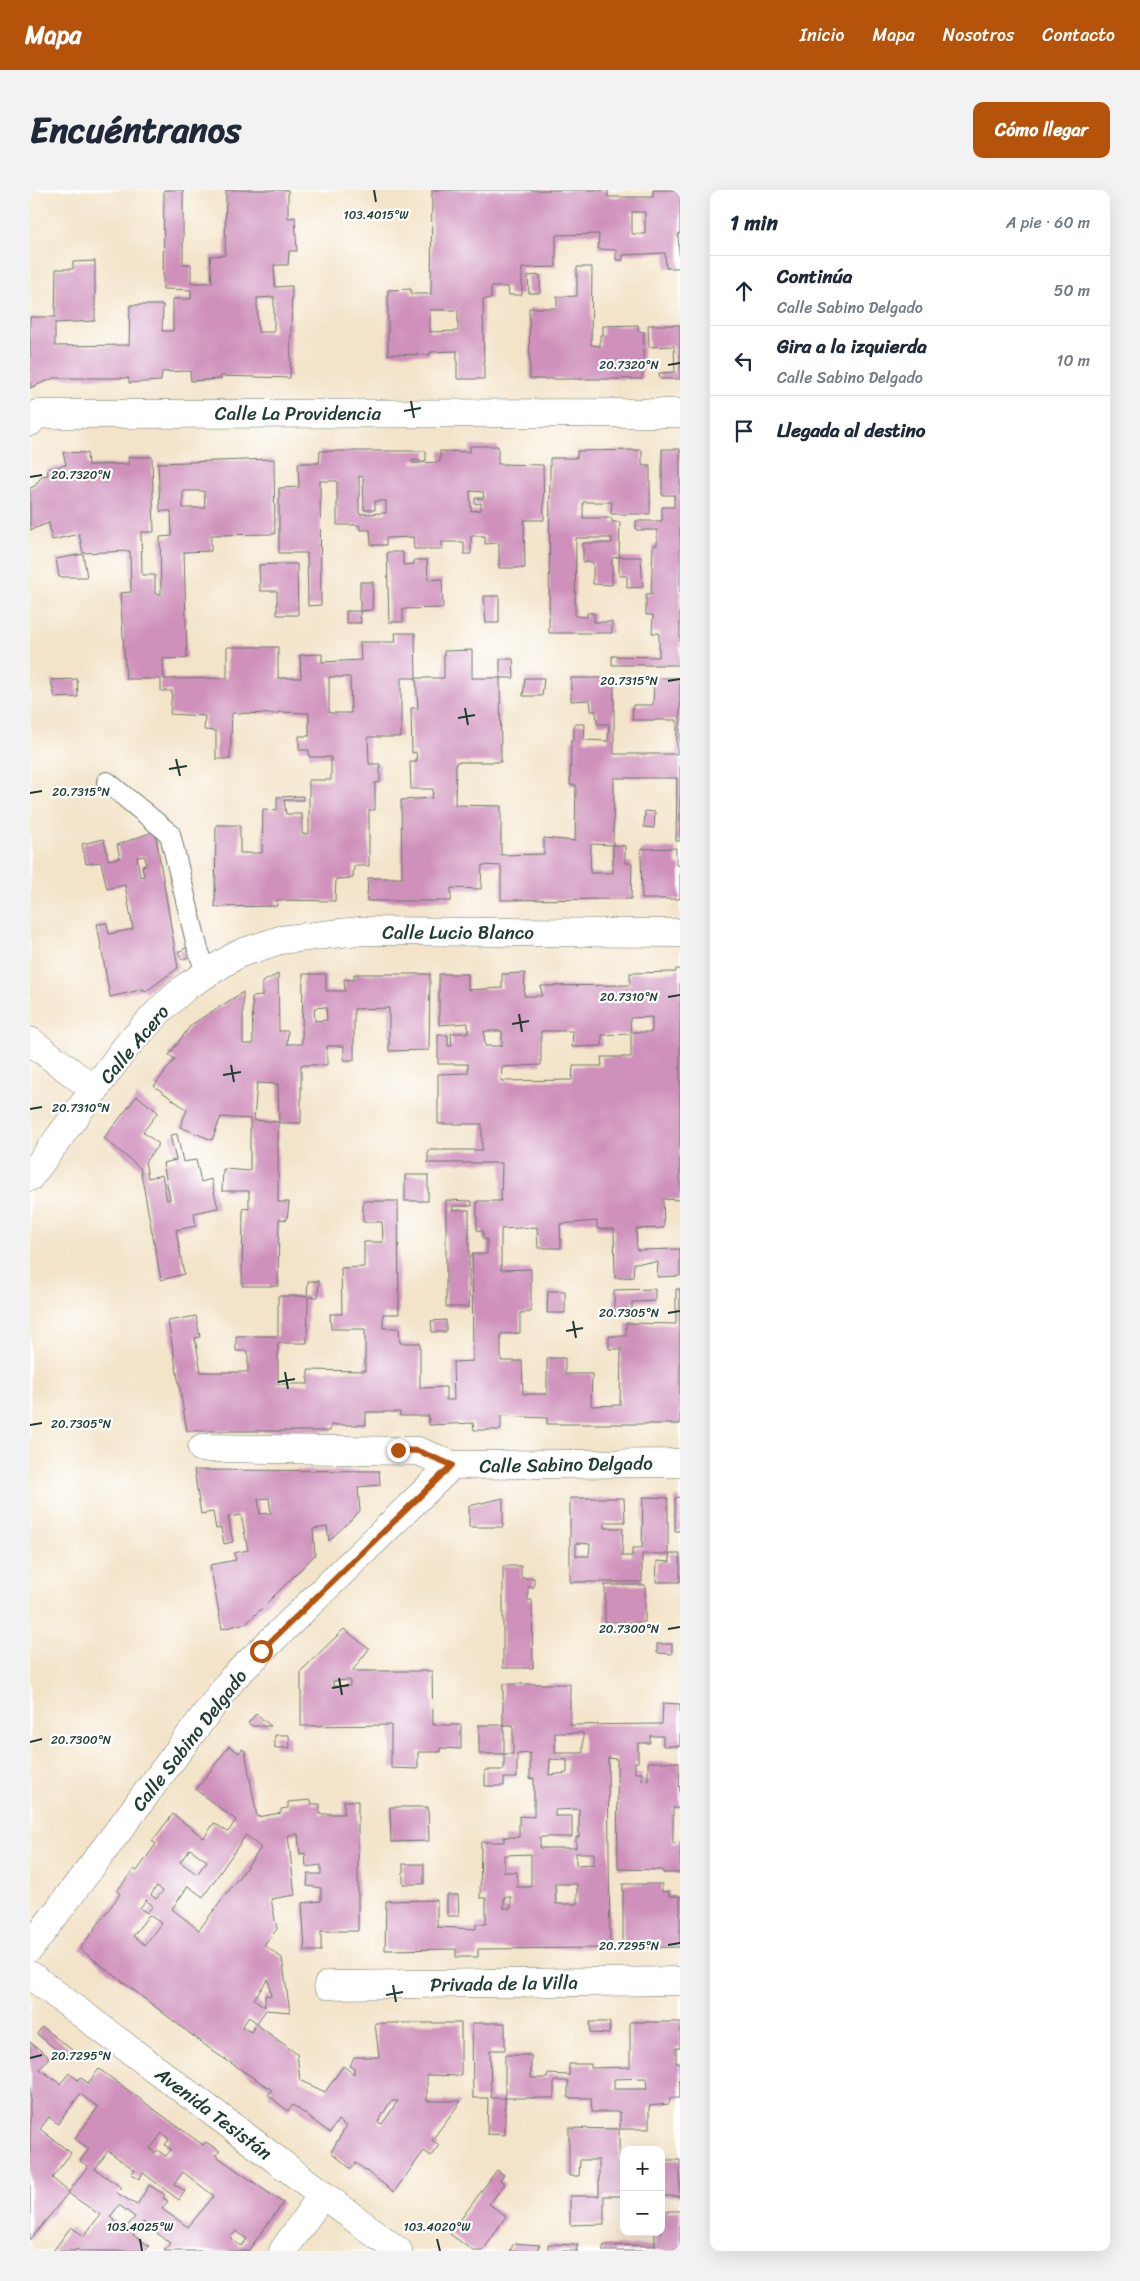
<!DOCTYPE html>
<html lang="es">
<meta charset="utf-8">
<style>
body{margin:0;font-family:Sriracha,sans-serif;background:#f2f2f3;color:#1f2937}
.controls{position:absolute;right:15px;bottom:15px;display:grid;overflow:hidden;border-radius:10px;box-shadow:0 5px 20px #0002}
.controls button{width:45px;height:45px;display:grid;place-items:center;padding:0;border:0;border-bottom:1px solid #e0e1e3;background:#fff;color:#1f2937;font:25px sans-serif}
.stop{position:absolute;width:15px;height:15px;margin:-11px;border:4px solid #b45309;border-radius:50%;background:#fff}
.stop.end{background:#b45309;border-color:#fff;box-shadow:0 1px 5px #0008}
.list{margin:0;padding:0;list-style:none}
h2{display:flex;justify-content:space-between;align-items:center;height:65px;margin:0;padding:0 20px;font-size:21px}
h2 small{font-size:16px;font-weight:400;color:#747a83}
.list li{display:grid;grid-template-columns:32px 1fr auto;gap:15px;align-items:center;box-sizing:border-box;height:70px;padding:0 20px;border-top:1px solid #e0e1e3}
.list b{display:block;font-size:19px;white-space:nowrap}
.list p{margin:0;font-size:16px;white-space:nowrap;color:#747a83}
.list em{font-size:16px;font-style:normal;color:#747a83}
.icon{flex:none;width:28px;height:28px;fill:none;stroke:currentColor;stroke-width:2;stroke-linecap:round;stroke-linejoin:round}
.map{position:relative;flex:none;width:650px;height:2061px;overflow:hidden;border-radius:10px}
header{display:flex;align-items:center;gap:30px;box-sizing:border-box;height:70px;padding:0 25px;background:#b45309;color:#fff}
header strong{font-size:24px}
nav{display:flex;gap:28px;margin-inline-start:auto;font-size:18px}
.intro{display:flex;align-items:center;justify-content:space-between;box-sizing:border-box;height:120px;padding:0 30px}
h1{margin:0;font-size:35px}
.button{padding:12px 22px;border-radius:10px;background:#b45309;color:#fff;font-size:18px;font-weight:700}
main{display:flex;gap:30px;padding:0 30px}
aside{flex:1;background:#fff;border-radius:10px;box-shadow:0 5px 20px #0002}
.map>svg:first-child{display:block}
.building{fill:#cf90bb;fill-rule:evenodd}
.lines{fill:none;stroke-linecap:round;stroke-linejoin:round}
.lane-casing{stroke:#697768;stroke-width:22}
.street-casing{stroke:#697768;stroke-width:29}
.secondary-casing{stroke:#697768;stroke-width:29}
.lane{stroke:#fff;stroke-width:20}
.street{stroke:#fff;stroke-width:28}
.secondary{stroke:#fff;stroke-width:28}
.route{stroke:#b45309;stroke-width:6}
.ticks{fill:none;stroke:#1f3d34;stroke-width:2}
.labels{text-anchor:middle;stroke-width:4.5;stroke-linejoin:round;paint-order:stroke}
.street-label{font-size:19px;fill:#1f3d34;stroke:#fff}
.ticks-label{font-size:12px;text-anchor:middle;fill:#1f3d34;stroke:#fff;stroke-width:4.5;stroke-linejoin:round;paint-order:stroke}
</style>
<header>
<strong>Mapa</strong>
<nav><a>Inicio</a><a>Mapa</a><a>Nosotros</a><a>Contacto</a></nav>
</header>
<div class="intro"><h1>Encuéntranos</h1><a class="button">Cómo llegar</a></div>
<main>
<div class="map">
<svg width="650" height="2061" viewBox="0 0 650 2061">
<rect width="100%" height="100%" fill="#fff"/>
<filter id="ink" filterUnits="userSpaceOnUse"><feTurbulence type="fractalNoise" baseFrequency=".02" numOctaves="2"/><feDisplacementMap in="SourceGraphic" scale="10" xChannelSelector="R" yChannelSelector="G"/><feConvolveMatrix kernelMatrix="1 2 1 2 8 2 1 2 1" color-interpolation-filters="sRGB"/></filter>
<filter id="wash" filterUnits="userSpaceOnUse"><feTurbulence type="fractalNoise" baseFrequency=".0096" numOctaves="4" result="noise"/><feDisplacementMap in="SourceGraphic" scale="20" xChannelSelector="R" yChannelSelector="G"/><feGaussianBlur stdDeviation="1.12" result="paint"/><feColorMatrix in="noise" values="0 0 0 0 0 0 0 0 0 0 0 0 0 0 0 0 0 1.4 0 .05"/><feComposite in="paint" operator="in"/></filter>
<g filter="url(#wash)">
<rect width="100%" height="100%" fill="#f3e4c9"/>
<g id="blocks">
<!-- building -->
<g class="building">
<path d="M134,0H153V74H161V93H182L180,66L195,65L196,0H258V28L265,27L267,61H259L258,75H244L245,97L262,96L260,188L191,186V189L161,191L160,181L132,182L131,191L99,193V188H24L0,198V127H25L26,79H43V72L65,71V131L25,133V156L99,155L100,115H133L132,141H143V109H161V100L133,99ZM244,107V142H228L227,108Z"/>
<path d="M402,0H578V7H623V0H650V44H648L650,78H636L635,63L593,65V70H586V60L568,59L569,44L526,45V77L492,78V105H479L478,97H461V109H453L454,189H427V161L400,162V165L358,164V100L381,99V104H401ZM602,22H615V44H602ZM400,120H428V141L400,142Z"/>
<path d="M547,77H562L561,155L570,156V145H573V136L608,135V141L614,142L612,189H500L499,118H527V107L547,106Z"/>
<path d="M510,85V103H499L498,86Z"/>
<path d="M618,135H650V189H630L629,183L645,182L644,156L619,157Z"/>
<path d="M440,256H468V274L513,275L514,330H494L495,378H469V353L455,354V346H441V364H434V352H412V359H384L383,347L356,348V355H341L340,340H330L329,335H307V291H290L291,415L278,416L277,363H249V298L269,297L268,273H289L290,261H396V271L382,270L383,273L410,272V261L440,262ZM329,286L333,287L334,320H345V311H356V323L329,324ZM440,301L453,302L454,308H445V314L451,313V320L441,321Z"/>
<path d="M632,259H650V475H582V466L629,467V443H622L623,425H616V404H621L623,355H627V340H606V331H632V317H644V305H632Z"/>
<path d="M612,260V275H620V324H581L582,312H553V328H582V332H590L589,367L582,368V395L563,394V372H553V353H582V348H546L545,426L557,427V423H564V432H582V443H519L520,268H547V261Z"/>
<path d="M33,262L57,263L58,275L99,274L98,267H122L124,342H111L112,385H125V404H131L130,347L142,346L141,321H130L128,273L244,269L245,344L181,345V361L154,362L157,468L133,469L134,489L197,488V457H248V488H271L270,465L292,464V472L331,470L330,452H366L365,443H385L386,488H371V547H338L339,574H350V592L345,593V620H339V676H324L323,688L306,689L305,711L246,710L247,716L185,717L186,635H210V663H232L233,619L247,620V607L273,606V610H254L256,624H272V644H279V590H301V567H279V560H269V546H279V523L248,522V524L202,523L200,569H186V541L174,540L175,526L140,524L142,501H131V489H96L90,403L101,402L100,361L53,363L49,344L22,350L19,333L0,340V298L5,296L12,286L18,285L17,279L36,275ZM153,301H174L175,318H153ZM299,487H320L321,523H299Z"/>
<path d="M357,362H373V375L384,374V370H397L398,390L412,389L413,418L373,419V432H359Z"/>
<path d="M53,364L57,387H29L26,369Z"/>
<path d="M589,367H611L613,397L597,398V386H589Z"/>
<path d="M246,374H267L268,425H247V401H230L229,375Z"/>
<path d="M330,392H343L342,420L330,421Z"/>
<path d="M454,406H469V433H456Z"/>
<path d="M316,421H330L331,433H316Z"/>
<path d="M442,460V488H470V469H483L484,488H470L471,572H426L425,615L471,616V665L514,664V648L545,651L546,595H540L541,550H544V534H555L554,550L578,551L579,534H567L566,521H561L560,510L541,511V488H584V564H647V530H602L603,515H623L624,488H650V651H646L647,588H584L583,655L561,654L560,683H583V655L595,656V673H602L601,709L471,710V676L452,675L451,699L421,698V711H337L338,688H372L371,610L402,608L403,599H381L380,572H387L386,562L382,563L381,518H388L386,488H414V461Z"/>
<path d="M495,488H514L512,506H493Z"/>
<path d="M47,489L48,507L25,508L21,490Z"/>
<path d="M615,621L625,622L624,638L614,637Z"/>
<path d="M125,641L148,778L115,802L114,799L80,807L67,734L77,733L79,744L103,739L95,695L77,699L71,672L56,674L52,654L74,649L78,670L90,668L87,655ZM115,666L116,675L112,676L114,686L110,687L107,667Z"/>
<path d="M646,658V675H650V709H612L611,659Z"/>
<path d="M160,756L164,764L152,770L148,762Z"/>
<path d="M646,779H650V1010L633,1009L634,1038L606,1039L607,1060L650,1059V1086L627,1087L628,1072L604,1073L603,1087L585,1088L584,1039H567V1031L530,1034L531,1058H508L507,1037L471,1039V1080L501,1079V1122L490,1123V1143L471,1144V1171H492L493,1204H517V1168H535V1184H562L561,1216L590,1215L591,1159H579V1146H596V1133L646,1134V1099H650V1234H517V1228L471,1226V1240H444L443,1233L399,1235V1226H370V1222H336V1235H301L300,1241H157L138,1131L166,1126L170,1147L165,1148L171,1182H218V1161H206V1146H248V1106H277L278,1091H289L288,1107H278L277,1153H248V1194H278V1180L335,1181V1139H301L300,1124H312L311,1078L334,1077V1052H353L352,1032H333V1011H368L369,1124H353V1138H369L370,1153H390V1198L416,1197V1210H424L423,1172L443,1171L442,1064H457V1049H453V1041L447,1040V1011H471L472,973H398V960H452V934H408V884L438,883V874H408V845H418V856H422L421,843H438V833L409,835V784H438V800L472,798V784L495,783L494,806H512L511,796L600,795V783L646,782ZM622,827V842H601L600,828ZM454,841H472V856H455ZM511,841H543L542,857L572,856V845L601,844V867H571L572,876H543L542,890L471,891L472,877L511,875Z"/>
<path d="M248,784L249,841H258L257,854H272L273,784H296V801H315L314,789L324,790V784H400L399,860L359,861V818L324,819V870H314V856H297V875H271V933H249L248,894L227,893L224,930L248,932V1012H259L257,1030L249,1029L248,1096H212L213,1018L219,1019V1001H192L193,979L220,981V929L191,927L182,950L150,937L157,920L124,896L145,869L139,865L161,835L213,802V854H223L222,807L232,806V792ZM296,817L297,830L285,831L284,818Z"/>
<path d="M107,906L128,922L113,942L129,954L115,972L118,988L132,985L137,1010L140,1009L133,973L146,970L140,945L147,944L153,972L166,970L171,992L181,989L188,1018L164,1023L166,1036L146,1040L154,1084L131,1090L110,978L74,948Z"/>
<rect x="375" y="985" width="23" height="26"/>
<path d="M416,1010L442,1011V1016H423L422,1020H439V1117H416Z"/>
<path d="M625,1099V1111L602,1112V1119L584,1120V1100Z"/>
<path d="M518,1101H535V1123H517Z"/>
<path d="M416,1130V1142H402L401,1131Z"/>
<path d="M164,1280L349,1281L350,1295L328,1297L330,1321L299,1351L297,1337L283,1339L285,1365L217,1433L192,1439L180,1375L206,1370L204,1363L218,1360L211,1325L198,1327L203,1352L194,1354L191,1338L186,1339L183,1322L171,1324ZM239,1308L241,1323L230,1324L228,1309Z"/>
<path d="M613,1307L638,1308V1364H612V1392H540V1308H594L595,1332H575V1338H593L592,1366H602V1358H612ZM546,1353L560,1354L559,1366H546Z"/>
<path d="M650,1307V1341H645V1308Z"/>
<path d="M473,1308V1337H439V1316Z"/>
<path d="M639,1364H650V1392H626L627,1371L640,1372Z"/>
<path d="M473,1376H491V1388H504V1397H498V1410H502L503,1478H473Z"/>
<rect x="575" y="1395" width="40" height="37"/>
<path d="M314,1439L339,1459L322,1481H402L403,1535H431V1559L410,1558V1562H388V1579L361,1578V1535L271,1536V1481ZM320,1490V1496H303V1491Z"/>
<path d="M627,1454H642V1464L627,1463Z"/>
<path d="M473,1494H540V1535L632,1534L633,1513L650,1514V1556H633V1546H620V1553H608V1572H605V1583H612V1590L618,1591V1572H649L650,1618H643V1653L650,1652V1683H633V1680L588,1679L587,1569L578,1568L580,1758L448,1759V1767H426V1759L355,1760L356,1711L407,1710V1737L446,1739V1734H456V1708H450L451,1652H474V1647H489V1626L504,1627V1588L500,1589V1563L487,1564V1588H474V1596H455V1580H474V1564H483V1535H473ZM525,1543H553V1563H525ZM520,1569L537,1570V1583L519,1585ZM549,1619V1647H546V1658H510V1647H542V1626H525V1620ZM546,1663H564V1674L546,1675ZM501,1664V1697H487V1682H474V1665ZM525,1694H547V1714H526ZM474,1707H481V1718H474Z"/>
<path d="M226,1524L241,1536H222L218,1533Z"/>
<rect x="449" y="1535" width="25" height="29"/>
<path d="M245,1545H259L260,1558H245Z"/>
<path d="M199,1556L209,1563L212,1559L215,1561L227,1627L251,1623V1619L258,1618V1612L281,1610L282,1614H290V1624H314V1611H328V1741H291V1761H275L272,1713L291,1711V1698L277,1696L278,1684H291V1675L276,1677L275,1663L270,1664L268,1644L258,1645L265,1705L241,1709L247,1739L234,1755L252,1768L260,1822L236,1820L227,1833L219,1827L212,1837L221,1842L226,1834L267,1864L270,1890L295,1902L313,1876L324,1884V1878L320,1876L324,1867H349L345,1833H431V1886L397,1885V1911H431L402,1950L409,1955L401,1966L394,1961L364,2002L326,1973L321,1979L301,1962L316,1936L308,1930L300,1943L263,1915L258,1921L238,1905L242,1900L184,1862L50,1759L90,1704L87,1701L104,1679L107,1681L126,1654L122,1651L143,1624L174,1648L184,1633L198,1642L206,1630L166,1600ZM216,1645L231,1658L169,1740L142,1719L158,1696L173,1707ZM160,1659L177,1671L167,1684L150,1672ZM127,1696L133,1701L126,1709L121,1705ZM116,1710L123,1716L117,1723L110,1718ZM119,1725L131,1733L115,1755L103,1746ZM238,1789L241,1806L235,1805V1817L224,1809ZM361,1911H368L352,1934L348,1932Z"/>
<path d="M360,1617H398L399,1651L361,1652Z"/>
<rect x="373" y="1674" width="21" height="20"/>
<path d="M593,1694H632V1702L639,1701V1706H650V1757L593,1758Z"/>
<path d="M417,1705H428L429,1726H417Z"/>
<path d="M560,1832H580L579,1844L560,1843Z"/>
<path d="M600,1832H650V1858H646V1873H649L650,1908H640L639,1914L619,1916V1939H590V1922H562L561,1908H538V1891H524V1908H475V1865H501V1888H517L518,1884L539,1885V1874H561V1878L600,1877ZM616,1888L617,1899H584V1889Z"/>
<path d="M442,1833H475V1860H460L461,1908H475V1945L457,1944L458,1908H443Z"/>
<path d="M12,1837L42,1860L36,1867L7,1844Z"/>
<path d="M0,1852L19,1867L10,1879L30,1894L39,1883L48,1890L50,1887L58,1893L69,1879L173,1955L176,1952L190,1961L185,1965L253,2013L218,2061H134L140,2053L113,2032L103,2045L119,2056L115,2061H50L46,2059L45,2061H23L41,2037L54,2046L70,2025L38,2003L58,1976L50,1971L59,1959L45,1949L68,1917L50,1904L28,1934L19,1927L10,1939L41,1963L22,1988L39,2002L0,2050ZM132,1943L139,1949L135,1955L141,1960L136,1966L127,1960L125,1963L120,1959ZM78,1961L105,1980L101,1984L109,1989L113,1983L149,2010L155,2001L144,1994L153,1982L184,2006L158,2037L132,2019L138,2011L133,2008L135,2005L119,1995L107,2015L87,2003L92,1998L65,1979ZM89,2015L105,2027L95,2039L80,2027ZM206,2041L217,2049L211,2056L200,2048Z"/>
<path d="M539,1938L589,1939V1970H594V2006H574V2034L540,2035V2006H569V1970H550L549,1986H539Z"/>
<rect x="631" y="1970" width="19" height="36"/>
<path d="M467,1980L474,1985L470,1990L475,1994L459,2014L476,2026L453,2061H443L420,2044Z"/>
<path d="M631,2021H650V2061H572L574,2055L625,2056V2042H631Z"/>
<path d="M484,2053L510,2055L506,2061H480Z"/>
<path d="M518,2054L548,2055L546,2060L548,2061H518Z"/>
</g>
</g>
</g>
<g filter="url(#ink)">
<use href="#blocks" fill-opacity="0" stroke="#697768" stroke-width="1"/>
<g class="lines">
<defs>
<path id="lane" d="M77,592L140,644L168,760L177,783"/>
<g id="street">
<path d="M0,232L7,224L650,223"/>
<path d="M0,851L65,900"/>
<path d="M0,987L95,858L131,819L157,796L208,764L250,750L328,741L650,743"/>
<path d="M172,1258L388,1261L422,1275L650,1273"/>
<path d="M0,1758L203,1488L422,1275"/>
<path d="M298,1795L650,1791"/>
<path d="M253,2061L292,2005"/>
</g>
<path id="secondary" d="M0,1785L368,2061"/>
</defs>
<!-- lane casing -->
<use href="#lane" class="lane-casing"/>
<!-- street casing -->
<use href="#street" class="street-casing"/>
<!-- secondary casing -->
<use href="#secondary" class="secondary-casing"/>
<!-- lane -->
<use href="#lane" class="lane"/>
<!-- street -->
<use href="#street" class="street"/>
<!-- secondary -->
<use href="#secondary" class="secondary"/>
</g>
</g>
<g class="lines" filter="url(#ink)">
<!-- route -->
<path class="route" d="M231,1461L422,1275L388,1261L368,1260"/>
</g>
<!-- ticks -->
<path class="ticks" d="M344,0L346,12M638,175L650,173M381,211L384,228M374,221L391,218M0,287L12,285M638,491L650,489M435,518L438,535M428,528L445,525M146,569L150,586M139,579L157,576M0,603L12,601M638,807L650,805M489,824L492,842M482,834L499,831M201,875L204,892M193,885L211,882M0,919L12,917M638,1123L650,1121M543,1131L546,1148M536,1141L553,1138M255,1182L258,1199M248,1192L265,1189M0,1235L12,1233M638,1439L650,1437M309,1488L312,1505M302,1498L319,1495M0,1552L12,1549M638,1755L650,1753M363,1795L366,1812M356,1805L373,1802M0,1868L12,1865M110,2049L112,2061M407,2049L410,2061"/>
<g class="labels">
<!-- street labels -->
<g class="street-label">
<text x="268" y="230">Calle La Providencia</text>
<text x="428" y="749">Calle Lucio Blanco</text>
<text transform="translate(104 854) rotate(-50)" y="7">Calle Acero</text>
<text transform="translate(536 1274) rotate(-1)" y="7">Calle Sabino Delgado</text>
<text transform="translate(159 1550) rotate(-52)" y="7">Calle Sabino Delgado</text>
<text transform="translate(474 1793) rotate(-1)" y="7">Privada de la Villa</text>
<text transform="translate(184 1923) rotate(37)" y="7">Avenida Tesistán</text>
</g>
</g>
<g class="ticks-label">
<text x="346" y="29">103.4015°W</text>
<text x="599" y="179">20.7320°N</text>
<text x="51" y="289">20.7320°N</text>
<text x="599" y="495">20.7315°N</text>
<text x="51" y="606">20.7315°N</text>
<text x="599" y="811">20.7310°N</text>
<text x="51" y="922">20.7310°N</text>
<text x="599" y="1127">20.7305°N</text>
<text x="51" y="1238">20.7305°N</text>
<text x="599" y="1443">20.7300°N</text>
<text x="51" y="1554">20.7300°N</text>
<text x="599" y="1760">20.7295°N</text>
<text x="51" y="1870">20.7295°N</text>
<text x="110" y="2041">103.4025°W</text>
<text x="407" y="2041">103.4020°W</text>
</g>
</svg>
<div class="controls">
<button>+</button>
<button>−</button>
</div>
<div class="stop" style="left:231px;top:1461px"></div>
<div class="stop end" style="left:368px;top:1260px"></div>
</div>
<aside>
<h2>1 min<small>A pie · 60 m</small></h2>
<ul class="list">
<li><svg class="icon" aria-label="ahead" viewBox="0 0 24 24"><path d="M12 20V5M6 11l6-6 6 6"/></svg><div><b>Continúa</b><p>Calle Sabino Delgado</p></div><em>50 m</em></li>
<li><svg class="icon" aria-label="left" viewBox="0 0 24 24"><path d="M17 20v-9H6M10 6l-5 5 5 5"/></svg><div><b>Gira a la izquierda</b><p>Calle Sabino Delgado</p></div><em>10 m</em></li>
<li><svg class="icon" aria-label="arrive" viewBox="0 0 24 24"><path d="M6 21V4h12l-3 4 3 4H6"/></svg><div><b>Llegada al destino</b></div></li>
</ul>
</aside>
</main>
